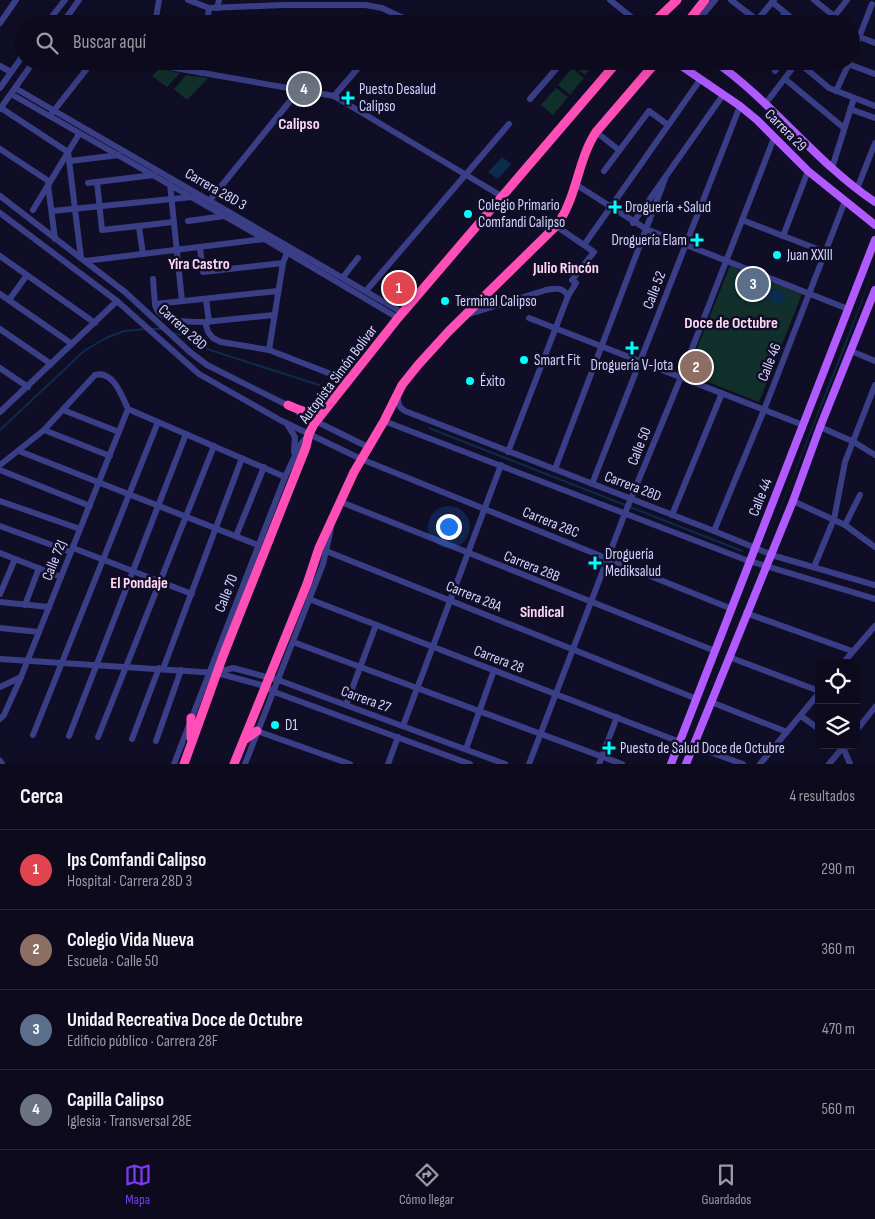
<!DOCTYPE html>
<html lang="es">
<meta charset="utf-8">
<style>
body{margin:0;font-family:"Sofia Sans Condensed",sans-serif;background:#151325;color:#f1f3f6}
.controls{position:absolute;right:15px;bottom:15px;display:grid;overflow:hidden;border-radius:8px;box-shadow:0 5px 20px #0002}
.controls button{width:45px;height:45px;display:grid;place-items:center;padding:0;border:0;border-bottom:1px solid #2c2b3b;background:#0c0a1c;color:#f1f3f6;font:25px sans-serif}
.you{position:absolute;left:448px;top:526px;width:18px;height:18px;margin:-12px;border:4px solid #fff;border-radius:50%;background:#1a73e8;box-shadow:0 0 0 8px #1a73e833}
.badge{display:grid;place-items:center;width:32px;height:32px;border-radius:50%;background:#7c3aed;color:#fff;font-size:16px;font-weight:700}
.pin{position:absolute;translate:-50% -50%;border:2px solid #fff;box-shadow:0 1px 5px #0006}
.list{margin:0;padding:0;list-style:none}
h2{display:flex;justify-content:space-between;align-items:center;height:65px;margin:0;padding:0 20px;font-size:21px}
h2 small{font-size:16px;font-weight:400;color:#9a9aa3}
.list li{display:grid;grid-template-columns:32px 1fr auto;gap:15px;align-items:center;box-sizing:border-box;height:80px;padding:0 20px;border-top:1px solid #2c2b3b}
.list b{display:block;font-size:19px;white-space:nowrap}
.list p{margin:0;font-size:16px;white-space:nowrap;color:#9a9aa3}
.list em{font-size:16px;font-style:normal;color:#9a9aa3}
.icon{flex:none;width:28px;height:28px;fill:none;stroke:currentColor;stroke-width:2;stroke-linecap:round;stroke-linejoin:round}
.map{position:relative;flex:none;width:875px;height:764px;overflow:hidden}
.search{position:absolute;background:#0c0a1c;box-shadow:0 5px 20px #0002;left:15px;right:15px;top:15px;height:55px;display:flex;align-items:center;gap:12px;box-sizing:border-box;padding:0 18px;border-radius:28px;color:#9a9aa3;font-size:19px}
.sheet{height:385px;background:#0c0a1c}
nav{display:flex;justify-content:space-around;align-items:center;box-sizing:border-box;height:70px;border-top:1px solid #2c2b3b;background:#0c0a1c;font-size:14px;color:#9a9aa3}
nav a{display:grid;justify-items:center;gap:2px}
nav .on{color:#7c3aed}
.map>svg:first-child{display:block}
.green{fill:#11302c}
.water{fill:#0d2b4b}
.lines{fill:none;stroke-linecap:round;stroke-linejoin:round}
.stream{stroke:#0d2b4b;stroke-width:2}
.minor{stroke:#393e86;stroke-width:6}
.major{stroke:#b05aff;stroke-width:8}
.highway{stroke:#ff4eb5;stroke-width:9}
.poi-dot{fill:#00fefd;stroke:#100e26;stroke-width:2}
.labels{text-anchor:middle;stroke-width:5;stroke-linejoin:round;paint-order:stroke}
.poi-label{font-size:15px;fill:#d4d3ff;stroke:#100e26;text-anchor:start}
.street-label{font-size:15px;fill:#d4d3ff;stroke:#100e26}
.neighbourhood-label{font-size:16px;font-weight:bold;fill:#ffd5f4;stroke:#100e26}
</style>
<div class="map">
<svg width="875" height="764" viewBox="0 0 875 764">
<rect width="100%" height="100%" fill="#100e26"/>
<!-- green -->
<g class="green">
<path d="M577,61H597L585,75L574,66Z"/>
<path d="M572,68L584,78L570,95L558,85Z"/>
<path d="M159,69L180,73L167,87L152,76Z"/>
<path d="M186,75L208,78L187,100L174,89Z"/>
<path d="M556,88L568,97L553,115L541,105Z"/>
<path d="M730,266L802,294L759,402L700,379L709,358L695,353Z"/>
</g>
<!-- water -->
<g class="water">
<path d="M502,157L511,164L498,179L488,172Z"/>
<path d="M875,266L843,353L768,539Z"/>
<path d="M765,285L786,293L782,305L761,297Z"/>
</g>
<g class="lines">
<!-- stream -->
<g class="stream">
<path d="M151,329H161"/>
<path d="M173,333L185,336L210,350L319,385"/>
<path d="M429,428L742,551"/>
<path d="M0,430L84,351L106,338L124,331L146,329"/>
</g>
<!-- minor -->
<g class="minor">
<path d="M188,0L209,8L282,5H366L382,8L401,17L428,24"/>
<path d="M610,0L640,24"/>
<path d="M731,0L757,20"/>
<path d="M814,0L834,16"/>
<path d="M772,2L799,24"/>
<path d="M217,8L219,0"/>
<path d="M0,23L16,0"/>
<path d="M46,24L65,0"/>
<path d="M62,24L79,0"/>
<path d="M155,24L159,0"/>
<path d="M207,24L209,8"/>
<path d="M395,24L401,17"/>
<path d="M695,24L715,0"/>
<path d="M754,24L774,0"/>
<path d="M777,24L785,13"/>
<path d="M828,24L847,0"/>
<path d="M860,37L875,43"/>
<path d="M851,58L872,4"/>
<path d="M135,61L334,96L503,197"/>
<path d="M797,61L829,88L875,106"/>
<path d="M848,64L875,74"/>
<path d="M0,66L11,72"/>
<path d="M775,71L782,61"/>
<path d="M201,73L203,61"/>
<path d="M785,79L844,128"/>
<path d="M0,88L24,54"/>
<path d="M15,88L403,313"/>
<path d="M836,91L850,61"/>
<path d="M11,94L261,237L398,318"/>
<path d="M334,96L364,61"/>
<path d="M530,99L563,61"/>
<path d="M766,103L798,61"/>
<path d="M1,108L68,152L81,258"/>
<path d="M0,109L34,61"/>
<path d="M850,109L875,118"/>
<path d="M52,113L93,61"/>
<path d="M596,132L619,150"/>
<path d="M0,149L50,182"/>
<path d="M70,161L119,155"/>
<path d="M832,168L854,98"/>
<path d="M604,171L649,111L668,125"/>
<path d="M97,182L102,230L174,222"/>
<path d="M88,183L154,175"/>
<path d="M170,184L182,301"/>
<path d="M575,184L646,229L848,309"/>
<path d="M48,185L55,239"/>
<path d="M857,189L875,143"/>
<path d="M0,196L125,292L190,352L207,365L291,407"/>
<path d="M210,200L299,90"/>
<path d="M33,210L79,134"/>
<path d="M52,211L192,197"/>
<path d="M0,213L117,301L199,374L280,420L361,459L732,609"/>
<path d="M742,220L825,252"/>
<path d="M188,221L224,216"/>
<path d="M633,223L723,95"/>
<path d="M139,227L143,254"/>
<path d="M783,236L808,171"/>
<path d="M584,245L700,80"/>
<path d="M200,248L203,272L283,263"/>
<path d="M0,256L95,323"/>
<path d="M85,261L265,239"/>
<path d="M343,277L358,258"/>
<path d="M153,279L155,304"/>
<path d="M278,291L155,304C158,323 190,322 205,322L208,332L213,338L221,342L269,350L349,381"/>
<path d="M366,291L509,124"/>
<path d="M0,294L72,344"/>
<path d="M206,299L209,322"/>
<path d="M9,300L27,275"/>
<path d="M466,315L546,290C556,288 563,287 568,296"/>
<path d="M529,318L803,425"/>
<path d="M205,322L274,315"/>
<path d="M0,329L51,364"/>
<path d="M269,350L283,263L288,250"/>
<path d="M851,351L875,361"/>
<path d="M0,368L28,387"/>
<path d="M398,395C398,403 398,407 405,411L714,531L775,556L875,585"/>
<path d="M63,410L119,432"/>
<path d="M0,412L117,301"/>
<path d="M299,413L368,447"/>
<path d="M384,421L746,560L875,599"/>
<path d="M287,424L295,437L294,452"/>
<path d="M820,427L854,442L875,455"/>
<path d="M44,430L110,456"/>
<path d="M19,451L258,545"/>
<path d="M508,452L568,296L576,283L572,280L594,252L556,226"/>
<path d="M0,465L44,430L95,375C113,370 122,396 128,409L285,477"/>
<path d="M555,469L665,179"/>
<path d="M0,470L90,506"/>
<path d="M592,484L740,106"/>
<path d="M0,501L80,529"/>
<path d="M793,501L845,525L875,547"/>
<path d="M341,502L715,651"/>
<path d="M672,515L722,393"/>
<path d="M845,525L860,495"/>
<path d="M0,526L71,552"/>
<path d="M714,531L764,410L845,201"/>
<path d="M236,536L264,467"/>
<path d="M73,548L192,594"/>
<path d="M326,551L697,699"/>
<path d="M0,553L61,577"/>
<path d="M814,567L834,519L845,462L875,385"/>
<path d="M0,594L15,559"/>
<path d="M309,599L680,742"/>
<path d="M0,602L49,607"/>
<path d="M25,605L39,568"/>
<path d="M746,613L852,651"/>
<path d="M0,628L39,632"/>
<path d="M293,642L622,764"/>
<path d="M729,657L819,691"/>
<path d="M0,659L217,673L261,685L277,693L470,764"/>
<path d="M843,663L875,626"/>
<path d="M163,669L242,458"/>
<path d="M218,672L233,668L281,681L505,764"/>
<path d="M0,687L21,677"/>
<path d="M711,702L787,732"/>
<path d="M346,705L376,625"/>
<path d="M801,716L819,729"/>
<path d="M0,719L4,715L21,677L128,409"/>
<path d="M403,726L501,465"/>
<path d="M257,731L350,764"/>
<path d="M856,731L875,707"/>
<path d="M33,735L158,422"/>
<path d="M69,736L186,434"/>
<path d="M98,737L214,446"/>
<path d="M132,739L159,668"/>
<path d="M156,741L181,670"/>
<path d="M841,745L843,747L850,764"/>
<path d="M693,746L743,764"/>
<path d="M466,749L494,670"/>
<path d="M0,761L2,764"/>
<path d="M174,764L285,477L300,445L308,435"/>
<path d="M245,764L323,564L331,528"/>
<path d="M388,764L398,737"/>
<path d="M529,764L625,513L681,377L774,138"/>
<path d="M599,764L617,717"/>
<path d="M760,764L819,693"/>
<path d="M829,764L845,745"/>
</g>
<!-- major -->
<g class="major">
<path d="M674,61L740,106L757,120L808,171L875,225"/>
<path d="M714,61C773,102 815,162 875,202"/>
<path d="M671,764L875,240"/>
<path d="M686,764L793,501L820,427L875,290"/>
</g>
<!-- highway -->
<g class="highway">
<path d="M652,24L677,0"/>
<path d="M686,24L705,0"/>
<path d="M288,405C301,411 314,417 327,405"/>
<path d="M191,718V738"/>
<path d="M244,740L257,731"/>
<path d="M184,764L223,656L306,447L309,434L314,424L398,318L618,61"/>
<path d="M234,764L307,584L319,548L354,472L384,421L402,385L418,365L449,331L556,226C577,199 577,161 596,132L657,61"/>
</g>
</g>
<!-- markers -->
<g class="poi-dot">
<path d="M345.5 90.5h5v5h5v5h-5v5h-5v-5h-5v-5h5z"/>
<path d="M612.5 199.5h5v5h5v5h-5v5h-5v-5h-5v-5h5z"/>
<circle cx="468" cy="214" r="5"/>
<path d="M694.5 232.5h5v5h5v5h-5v5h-5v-5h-5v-5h5z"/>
<circle cx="777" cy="255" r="5"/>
<circle cx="445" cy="301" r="5"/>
<path d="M629.5 340.5h5v5h5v5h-5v5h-5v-5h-5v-5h5z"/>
<circle cx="524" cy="360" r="5"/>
<circle cx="470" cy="381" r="5"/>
<path d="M592.5 555.5h5v5h5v5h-5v5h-5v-5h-5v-5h5z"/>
<circle cx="275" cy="725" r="5"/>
<path d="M606.5 740.5h5v5h5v5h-5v5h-5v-5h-5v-5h5z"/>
</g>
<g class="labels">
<!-- poi labels -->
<g class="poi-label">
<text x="359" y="94">Puesto Desalud<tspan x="359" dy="17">Calipso</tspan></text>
<text x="478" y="210">Colegio Primario<tspan x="478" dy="17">Comfandi Calipso</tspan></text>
<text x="625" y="212">Droguería +Salud</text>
<text x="687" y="245" text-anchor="end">Droguería Elam</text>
<text x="787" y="260">Juan XXIII</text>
<text x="455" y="306">Terminal Calipso</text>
<text x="534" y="365">Smart Fit</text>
<text x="632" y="370" text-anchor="middle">Droguería V-Jota</text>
<text x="480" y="386">Éxito</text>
<text x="605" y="559">Droguería<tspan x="605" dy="17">Mediksalud</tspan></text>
<text x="285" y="730">D1</text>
<text x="620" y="753">Puesto de Salud Doce de Octubre</text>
</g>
<!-- street labels -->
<g class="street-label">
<text transform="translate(786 130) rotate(45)" y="5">Carrera 29</text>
<text transform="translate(216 189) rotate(30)" y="5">Carrera 28D 3</text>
<text transform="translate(654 290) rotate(-69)" y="5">Calle 52</text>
<text transform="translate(183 327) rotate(42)" y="5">Carrera 28D</text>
<text transform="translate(769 362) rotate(-69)" y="5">Calle 46</text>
<text transform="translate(338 374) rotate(-53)" y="5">Autopista Simón Bolívar</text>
<text transform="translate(639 446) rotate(-68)" y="5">Calle 50</text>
<text transform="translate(633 486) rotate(21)" y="5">Carrera 28D</text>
<text transform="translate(760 497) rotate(-68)" y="5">Calle 44</text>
<text transform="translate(551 522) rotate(22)" y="5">Carrera 28C</text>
<text transform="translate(54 560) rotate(-68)" y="5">Calle 72J</text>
<text transform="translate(532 566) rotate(22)" y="5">Carrera 28B</text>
<text transform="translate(226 593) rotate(-69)" y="5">Calle 70</text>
<text transform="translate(474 596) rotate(22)" y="5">Carrera 28A</text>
<text transform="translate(499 659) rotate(21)" y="5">Carrera 28</text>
<text transform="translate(366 699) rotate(20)" y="5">Carrera 27</text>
</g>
<!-- neighbourhood labels -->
<g class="neighbourhood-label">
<text x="299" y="129">Calipso</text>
<text x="199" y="269">Yira Castro</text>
<text x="566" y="273">Julio Rincón</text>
<text x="731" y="328">Doce de Octubre</text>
<text x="139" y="588">El Pondaje</text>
<text x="542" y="617">Sindical</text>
</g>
</g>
</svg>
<div class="controls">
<button><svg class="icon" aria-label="locate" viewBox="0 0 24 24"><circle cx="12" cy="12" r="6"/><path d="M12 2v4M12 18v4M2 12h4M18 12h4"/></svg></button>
<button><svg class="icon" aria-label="layers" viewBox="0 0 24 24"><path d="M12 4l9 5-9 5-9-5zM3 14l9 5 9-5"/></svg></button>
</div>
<div class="you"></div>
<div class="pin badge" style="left:399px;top:288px;background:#e0444e">1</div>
<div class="pin badge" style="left:696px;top:367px;background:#8d6e63">2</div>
<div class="pin badge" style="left:753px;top:284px;background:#5c6f8a">3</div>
<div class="pin badge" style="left:304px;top:89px;background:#6b7280">4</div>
<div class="search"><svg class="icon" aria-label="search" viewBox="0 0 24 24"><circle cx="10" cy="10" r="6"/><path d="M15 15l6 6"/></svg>Buscar aquí</div>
</div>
<section class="sheet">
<h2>Cerca<small>4 resultados</small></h2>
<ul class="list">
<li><span class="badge" style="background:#e0444e">1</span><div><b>Ips Comfandi Calipso</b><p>Hospital · Carrera 28D 3</p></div><em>290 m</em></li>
<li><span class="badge" style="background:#8d6e63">2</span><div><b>Colegio Vida Nueva</b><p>Escuela · Calle 50</p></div><em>360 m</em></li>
<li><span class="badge" style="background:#5c6f8a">3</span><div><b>Unidad Recreativa Doce de Octubre</b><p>Edificio público · Carrera 28F</p></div><em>470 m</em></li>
<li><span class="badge" style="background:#6b7280">4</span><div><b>Capilla Calipso</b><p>Iglesia · Transversal 28E</p></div><em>560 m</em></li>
</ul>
</section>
<nav>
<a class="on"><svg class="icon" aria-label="map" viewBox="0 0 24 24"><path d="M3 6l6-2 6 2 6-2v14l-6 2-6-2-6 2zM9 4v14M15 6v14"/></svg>Mapa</a>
<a><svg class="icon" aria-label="directions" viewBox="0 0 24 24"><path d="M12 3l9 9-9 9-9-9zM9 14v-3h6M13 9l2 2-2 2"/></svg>Cómo llegar</a>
<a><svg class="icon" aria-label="saved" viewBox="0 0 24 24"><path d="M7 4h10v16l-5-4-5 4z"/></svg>Guardados</a>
</nav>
